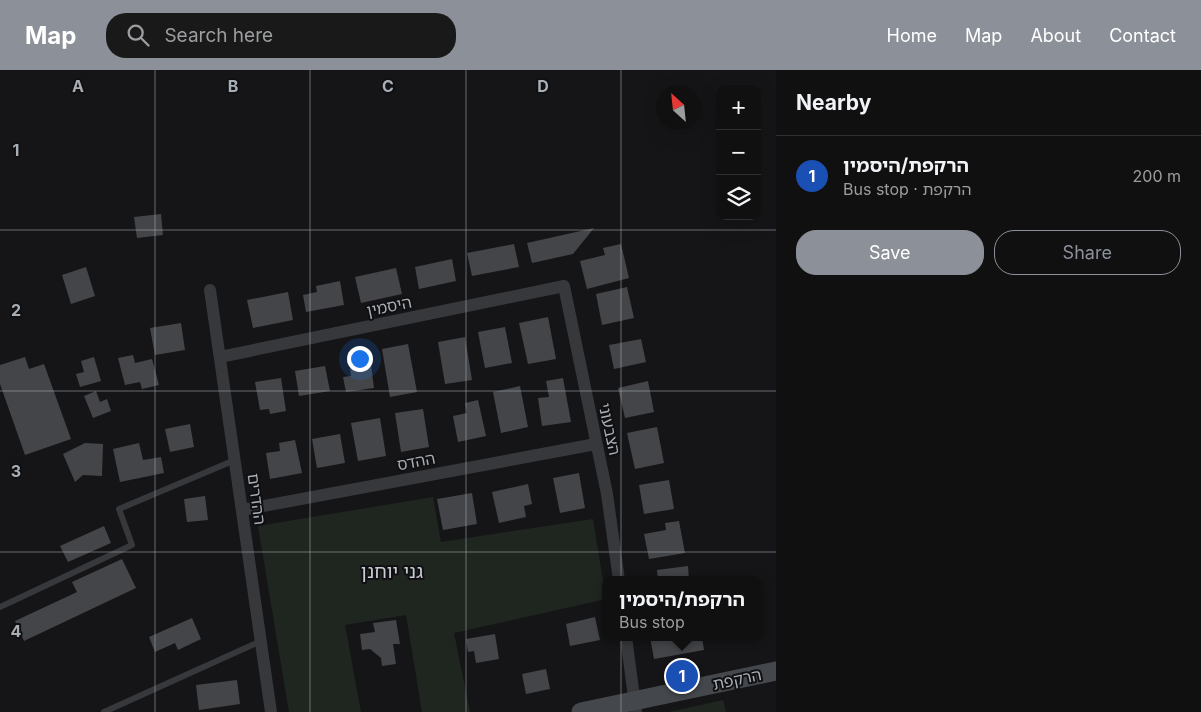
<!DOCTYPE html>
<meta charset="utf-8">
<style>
body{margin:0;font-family:Inter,"Noto Sans Hebrew",sans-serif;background:#19191a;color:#f1f3f6}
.controls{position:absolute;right:15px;top:15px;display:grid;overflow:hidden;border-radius:10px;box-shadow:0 5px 20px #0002}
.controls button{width:45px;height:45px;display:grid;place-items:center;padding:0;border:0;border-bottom:1px solid #303031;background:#101011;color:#f1f3f6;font:25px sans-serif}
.compass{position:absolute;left:656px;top:15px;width:45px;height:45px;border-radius:50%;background:#101011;box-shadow:0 5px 20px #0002;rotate:333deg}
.you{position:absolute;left:359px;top:288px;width:18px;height:18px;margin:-12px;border:4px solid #fff;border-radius:50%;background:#1a73e8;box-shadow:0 0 0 8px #1a73e833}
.badge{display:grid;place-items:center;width:32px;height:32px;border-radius:50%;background:#8c9099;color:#fff;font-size:16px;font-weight:700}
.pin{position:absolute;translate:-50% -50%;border:2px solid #fff;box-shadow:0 1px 5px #0006}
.popup{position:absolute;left:602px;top:506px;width:160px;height:65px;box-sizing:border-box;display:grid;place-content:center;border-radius:10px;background:#101011;filter:drop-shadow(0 1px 4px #0005);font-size:16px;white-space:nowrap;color:#9c9d9f}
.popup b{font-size:19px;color:#f1f3f6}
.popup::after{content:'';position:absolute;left:50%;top:100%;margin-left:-10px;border:10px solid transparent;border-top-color:#101011}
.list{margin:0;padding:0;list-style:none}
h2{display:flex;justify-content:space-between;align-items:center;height:65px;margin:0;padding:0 20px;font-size:21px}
h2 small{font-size:16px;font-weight:400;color:#9c9d9f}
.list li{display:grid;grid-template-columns:32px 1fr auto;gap:15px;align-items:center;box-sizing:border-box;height:80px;padding:0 20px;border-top:1px solid #303031}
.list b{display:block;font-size:19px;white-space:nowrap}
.list p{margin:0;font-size:16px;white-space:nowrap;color:#9c9d9f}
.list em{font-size:16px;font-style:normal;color:#9c9d9f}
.actions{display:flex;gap:10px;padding:15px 20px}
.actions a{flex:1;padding:11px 0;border:1px solid #8c9099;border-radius:20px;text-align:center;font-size:18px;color:#8c9099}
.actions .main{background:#8c9099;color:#fff}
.icon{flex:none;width:28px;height:28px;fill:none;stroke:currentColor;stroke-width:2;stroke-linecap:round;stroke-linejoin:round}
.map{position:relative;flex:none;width:776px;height:642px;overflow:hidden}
header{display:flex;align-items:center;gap:30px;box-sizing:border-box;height:70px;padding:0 25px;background:#8c9099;color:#fff}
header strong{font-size:24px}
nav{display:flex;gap:28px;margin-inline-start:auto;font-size:18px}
.search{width:350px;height:45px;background:#19191a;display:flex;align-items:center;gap:12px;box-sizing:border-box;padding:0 18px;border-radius:20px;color:#9c9d9f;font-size:19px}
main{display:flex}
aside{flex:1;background:#101011}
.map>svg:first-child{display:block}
.green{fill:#1f2620}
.building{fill:#444549}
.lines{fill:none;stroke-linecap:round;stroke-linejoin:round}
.lane{stroke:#36383b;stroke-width:6}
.street{stroke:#36383b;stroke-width:12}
.secondary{stroke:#44474b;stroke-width:19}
.grid{fill:none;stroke:#a8aeb6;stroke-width:1;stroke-opacity:0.55}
.labels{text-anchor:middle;stroke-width:4;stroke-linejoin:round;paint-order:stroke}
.street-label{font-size:16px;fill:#a8aeb6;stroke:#101012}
.quarter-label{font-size:19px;fill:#c8ccd2;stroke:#101012}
.grid-label{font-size:16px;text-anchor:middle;font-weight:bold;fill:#a8aeb6;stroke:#101012;stroke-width:4;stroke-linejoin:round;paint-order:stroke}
</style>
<header>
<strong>Map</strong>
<div class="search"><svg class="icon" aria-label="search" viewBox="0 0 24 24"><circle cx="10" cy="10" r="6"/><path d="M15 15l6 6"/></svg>Search here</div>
<nav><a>Home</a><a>Map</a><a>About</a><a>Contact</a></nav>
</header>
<main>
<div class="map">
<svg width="776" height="642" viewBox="0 0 776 642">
<rect width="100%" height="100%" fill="#151517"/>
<!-- green -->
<g class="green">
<path d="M433,427L441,472L593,449L606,529L454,563L470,642H422L406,545L345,555L361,642H289L258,456Z"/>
<path d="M723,630L726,642H669Z"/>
</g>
<!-- building -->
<g class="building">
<path d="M161,144L163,165L137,168L134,147Z"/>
<path d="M594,158L573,184L532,193L527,173Z"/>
<path d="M514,174L519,197L472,206L467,183Z"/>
<path d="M621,174L629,208L587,219L580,191L605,185L603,178Z"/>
<path d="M452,189L456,211L419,219L415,197Z"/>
<path d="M86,197L95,226L71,234L62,205Z"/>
<path d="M396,198L402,224L361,233L355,207Z"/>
<path d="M340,211L344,235L306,242L303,225L317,222L316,216Z"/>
<path d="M627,217L634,248L602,255L596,224Z"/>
<path d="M288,222L293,250L253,258L247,230Z"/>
<path d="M548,247L556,289L528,294L519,253Z"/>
<path d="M181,253L185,280L155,285L150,258Z"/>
<path d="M505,257L512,293L485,298L478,262Z"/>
<path d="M465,267L472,310L445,314L438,272Z"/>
<path d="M641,269L646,292L614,299L609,275Z"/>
<path d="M408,274L417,322L390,327L382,279Z"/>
<path d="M369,279L374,318L346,322L343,307L351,306L348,282Z"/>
<path d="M133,285L135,293L152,289L159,315L142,319L140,312L125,315L118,288Z"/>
<path d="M25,287L29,299L44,294L71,369L25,385L0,314V295Z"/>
<path d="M94,287L101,311L80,317L76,304L84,302L81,291Z"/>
<path d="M325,296L330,321L299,326L295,301Z"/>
<path d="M281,308L286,341L270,344L269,339L260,340L255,312Z"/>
<path d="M563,308L571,352L542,356L538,328L549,327L546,311Z"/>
<path d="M648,311L654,342L625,348L618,318Z"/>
<path d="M520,316L528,357L501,363L493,322Z"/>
<path d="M96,321L100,332L107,329L111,341L93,348L84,326Z"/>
<path d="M478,330L486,366L458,372L453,346L467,343L465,333Z"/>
<path d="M423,339L429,377L401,382L395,343Z"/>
<path d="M380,348L386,386L358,391L351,353Z"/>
<path d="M190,354L194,377L170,382L165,359Z"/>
<path d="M657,357L664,393L635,399L627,363Z"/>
<path d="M340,364L345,393L317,398L312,369Z"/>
<path d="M295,370L302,403L270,409L266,383L280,381L279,373Z"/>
<path d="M85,373L103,374L102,406L83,405L75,412L63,384Z"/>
<path d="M139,373L143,390L161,387L164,403L120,412L113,379Z"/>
<path d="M579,403L585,438L560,443L553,408Z"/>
<path d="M669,410L674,439L644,444L639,415Z"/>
<path d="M528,414L532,434L524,436L526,447L499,453L492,422Z"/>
<path d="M472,423L477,454L443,460L437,429Z"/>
<path d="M205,426L208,450L187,452L184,429Z"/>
<path d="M679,451L685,483L649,489L644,464L666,460L665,453Z"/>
<path d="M104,456L111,473L68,492L60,476Z"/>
<path d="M122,489L136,518L24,571L15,551L77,522L72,512Z"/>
<path d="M688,496L689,510H658L657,500Z"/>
<path d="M595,547L600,570L570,576L566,554Z"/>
<path d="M192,548L201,569L178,580L175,573L155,582L149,567Z"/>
<path d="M396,550L400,574H393L396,594L382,596L381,588L370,579L362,580L360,564L375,562L373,553Z"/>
<path d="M495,564L499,589L476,593L474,581L468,582L466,569Z"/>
<path d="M650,567H702L704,580L654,589Z"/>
<path d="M546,599L550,619L526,624L522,604Z"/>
<path d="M237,610L240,634L199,640L196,615Z"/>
</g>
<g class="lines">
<!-- lane -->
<g class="lane">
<path d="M0,537L132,475L119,439L235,390"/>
<path d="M104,642L261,571"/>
</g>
<!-- street -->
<g class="street">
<path d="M210,220L271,642"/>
<path d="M220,287L564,216L607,424L619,510"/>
<path d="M242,440L596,374"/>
<path d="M626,567L636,642"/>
</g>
<!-- secondary -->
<path class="secondary" d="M581,642L776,601"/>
</g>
<!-- grid -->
<path class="grid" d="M155,0V642M310,0V642M466,0V642M621,0V642M0,160H776M0,321H776M0,482H776"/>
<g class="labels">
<!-- street labels -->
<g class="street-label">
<text transform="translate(389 236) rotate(-12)" y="6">היסמין</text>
<text transform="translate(610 359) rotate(78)" y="6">הצבעוני</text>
<text transform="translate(416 391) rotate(-11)" y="6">ההדס</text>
<text transform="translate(257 429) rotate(82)" y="6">ההדרים</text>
<text transform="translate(737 609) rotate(-12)" y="6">הרקפת</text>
</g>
<!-- quarter labels -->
<g class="quarter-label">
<text x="392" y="508">גני יוחנן</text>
</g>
</g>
<g class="grid-label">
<text x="78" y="22">A</text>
<text x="233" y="22">B</text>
<text x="388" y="22">C</text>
<text x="543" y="22">D</text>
<text x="16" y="86">1</text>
<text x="16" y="246">2</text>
<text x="16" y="407">3</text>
<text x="16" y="567">4</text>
</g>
</svg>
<div class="controls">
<button>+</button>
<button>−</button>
<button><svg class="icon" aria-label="layers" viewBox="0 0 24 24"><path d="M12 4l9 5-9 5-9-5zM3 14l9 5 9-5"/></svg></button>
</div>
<svg class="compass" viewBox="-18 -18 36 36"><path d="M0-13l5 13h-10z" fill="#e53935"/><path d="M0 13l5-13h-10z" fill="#9c9d9f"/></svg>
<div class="you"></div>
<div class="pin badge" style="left:682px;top:606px;background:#1a4fb4">1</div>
<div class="popup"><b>הרקפת/היסמין</b>Bus stop</div>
</div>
<aside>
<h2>Nearby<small></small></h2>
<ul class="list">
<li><span class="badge" style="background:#1a4fb4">1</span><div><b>הרקפת/היסמין</b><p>Bus stop · הרקפת</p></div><em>200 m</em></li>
</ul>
<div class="actions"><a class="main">Save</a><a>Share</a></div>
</aside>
</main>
